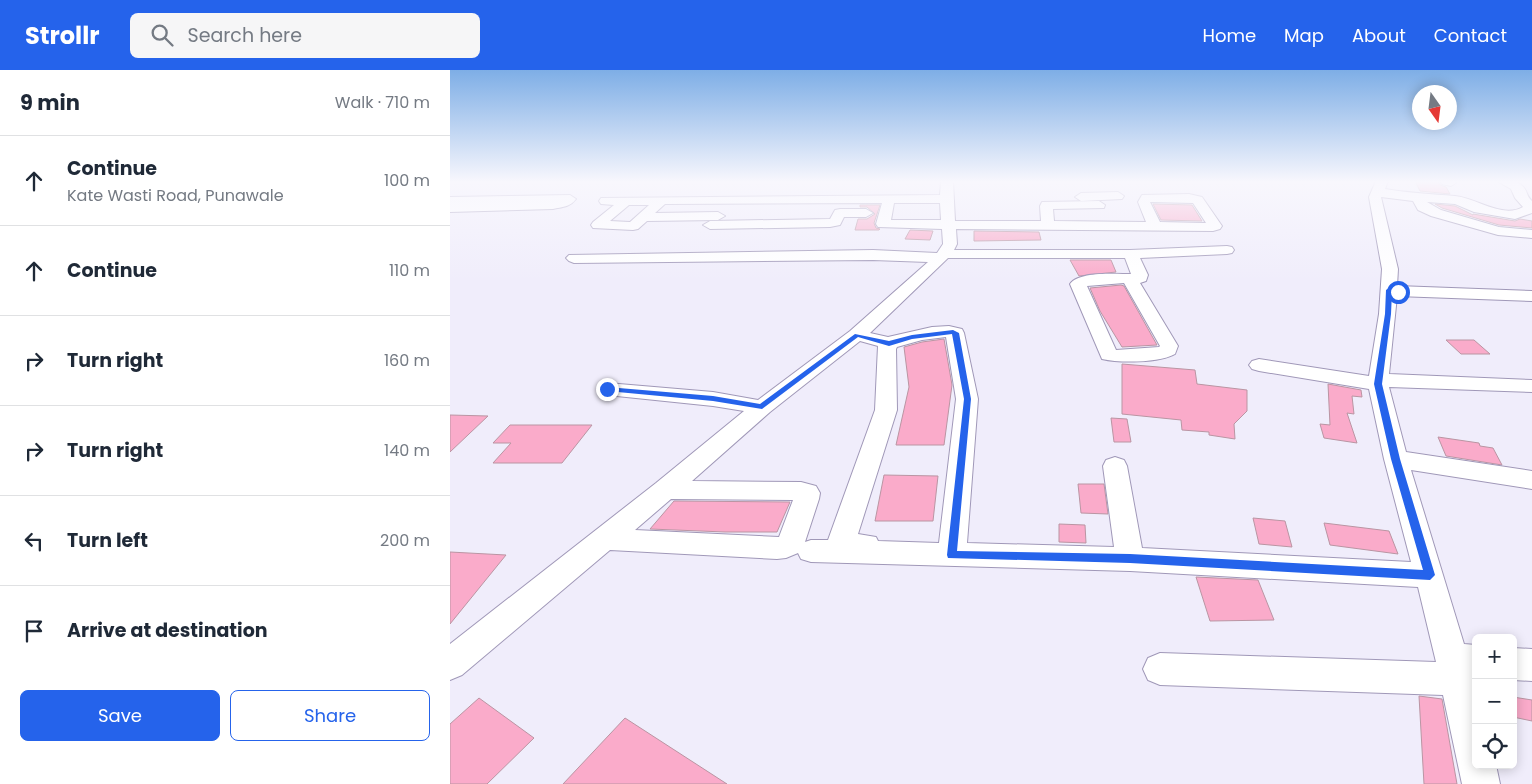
<!DOCTYPE html>
<meta charset="utf-8">
<style>
body{margin:0;font-family:Poppins,sans-serif;background:#f6f6f7;color:#1f2937}
.controls{position:absolute;right:15px;bottom:15px;display:grid;overflow:hidden;border-radius:8px;box-shadow:0 2px 12px #0003}
.controls button{width:45px;height:45px;display:grid;place-items:center;padding:0;border:0;border-bottom:1px solid #e0e1e3;background:#fff;color:#1f2937;font:25px sans-serif}
.compass{position:absolute;left:962px;top:15px;width:45px;height:45px;border-radius:50%;background:#fff;box-shadow:0 2px 12px #0003;rotate:166deg}
.stop{position:absolute;width:15px;height:15px;margin:-11px;border:4px solid #2563eb;border-radius:50%;background:#fff}
.stop.end{background:#2563eb;border-color:#fff;box-shadow:0 1px 5px #0008}
.list{margin:0;padding:0;list-style:none}
h2{display:flex;justify-content:space-between;align-items:center;height:65px;margin:0;padding:0 20px;font-size:21px}
h2 small{font-size:16px;font-weight:400;color:#747a83}
.list li{display:grid;grid-template-columns:32px 1fr auto;gap:15px;align-items:center;box-sizing:border-box;height:90px;padding:0 20px;border-top:1px solid #e0e1e3}
.list b{display:block;font-size:19px;white-space:nowrap}
.list p{margin:0;font-size:16px;white-space:nowrap;color:#747a83}
.list em{font-size:16px;font-style:normal;color:#747a83}
.actions{display:flex;gap:10px;padding:15px 20px}
.actions a{flex:1;padding:11px 0;border:1px solid #2563eb;border-radius:8px;text-align:center;font-size:18px;color:#2563eb}
.actions .main{background:#2563eb;color:#fff}
.icon{flex:none;width:28px;height:28px;fill:none;stroke:currentColor;stroke-width:2;stroke-linecap:round;stroke-linejoin:round}
.map{position:relative;flex:none;width:1082px;height:714px;overflow:hidden}
header{display:flex;align-items:center;gap:30px;box-sizing:border-box;height:70px;padding:0 25px;background:#2563eb;color:#fff}
header strong{font-size:24px}
nav{display:flex;gap:28px;margin-inline-start:auto;font-size:18px}
.search{width:350px;height:45px;background:#f6f6f7;display:flex;align-items:center;gap:12px;box-sizing:border-box;padding:0 18px;border-radius:8px;color:#747a83;font-size:19px}
main{display:flex}
aside{flex:1;background:#fff}
.map>svg:first-child{display:block}
.building{fill:#faabca;stroke:#ba95a3}
.lines{fill:none;stroke-linecap:round;stroke-linejoin:round}
.minor-casing{stroke:#a098b8;stroke-width:2}
.minor{fill:#fff;fill-rule:evenodd}
.route{fill:#2563eb}
</style>
<header>
<strong>Strollr</strong>
<div class="search"><svg class="icon" aria-label="search" viewBox="0 0 24 24"><circle cx="10" cy="10" r="6"/><path d="M15 15l6 6"/></svg>Search here</div>
<nav><a>Home</a><a>Map</a><a>About</a><a>Contact</a></nav>
</header>
<main>
<aside>
<h2>9 min<small>Walk · 710 m</small></h2>
<ul class="list">
<li><svg class="icon" aria-label="ahead" viewBox="0 0 24 24"><path d="M12 20V5M6 11l6-6 6 6"/></svg><div><b>Continue</b><p>Kate Wasti Road, Punawale</p></div><em>100 m</em></li>
<li><svg class="icon" aria-label="ahead" viewBox="0 0 24 24"><path d="M12 20V5M6 11l6-6 6 6"/></svg><div><b>Continue</b></div><em>110 m</em></li>
<li><svg class="icon" aria-label="right" viewBox="0 0 24 24"><path d="M7 20v-9h11M14 6l5 5-5 5"/></svg><div><b>Turn right</b></div><em>160 m</em></li>
<li><svg class="icon" aria-label="right" viewBox="0 0 24 24"><path d="M7 20v-9h11M14 6l5 5-5 5"/></svg><div><b>Turn right</b></div><em>140 m</em></li>
<li><svg class="icon" aria-label="left" viewBox="0 0 24 24"><path d="M17 20v-9H6M10 6l-5 5 5 5"/></svg><div><b>Turn left</b></div><em>200 m</em></li>
<li><svg class="icon" aria-label="arrive" viewBox="0 0 24 24"><path d="M6 21V4h12l-3 4 3 4H6"/></svg><div><b>Arrive at destination</b></div></li>
</ul>
<div class="actions"><a class="main">Save</a><a>Share</a></div>
</aside>
<div class="map">
<svg width="1082" height="714" viewBox="0 0 1082 714">
<rect width="100%" height="100%" fill="#f0edfb"/>
<!-- building -->
<g class="building">
<path d="M965,111H988L990,115L996,117L1000,124L970,121Z"/>
<path d="M703,134L742,135L752,151L711,150Z"/>
<path d="M985,134L1005,136L1023,145V144L1065,151L1070,149L1082,151V158L1049,155L992,138Z"/>
<path d="M410,135H430L424,153L426,158L430,159L429,160H405L408,149H417L425,144L417,137H410Z"/>
<path d="M460,160L483,161L480,170L455,169Z"/>
<path d="M524,161L589,162L591,170L524,171Z"/>
<path d="M620,190H661L666,202L629,206Z"/>
<path d="M671,215L674,216L707,275L672,277L650,241L640,218Z"/>
<path d="M494,269L502,315L494,375H446L459,317L454,277L472,272Z"/>
<path d="M996,270H1024L1040,284H1011Z"/>
<path d="M672,294L745,300L747,314L797,320V341L784,354L785,369L759,365V362L732,360L731,350L672,344Z"/>
<path d="M878,314L911,320L912,327L902,326L904,344L897,343L907,373L874,368L870,354L880,355Z"/>
<path d="M0,345L38,346L0,382Z"/>
<path d="M661,348L677,349L681,372H664Z"/>
<path d="M60,355H142L112,393H43L61,373H43Z"/>
<path d="M988,367L1029,373L1030,376L1043,378L1052,395L996,386Z"/>
<path d="M434,405L488,406L483,451H425Z"/>
<path d="M628,414H654L658,444L631,443Z"/>
<path d="M224,431L340,432L327,462H275L200,459Z"/>
<path d="M803,448L835,451L842,477L809,474Z"/>
<path d="M874,453L939,461L948,484L880,475Z"/>
<path d="M609,454L635,455L636,473L609,472Z"/>
<path d="M0,482L56,485L0,554Z"/>
<path d="M746,507L808,510L824,550L760,551Z"/>
<path d="M969,626L992,629L1007,714H974Z"/>
<path d="M1063,627L1082,630V651L1063,647Z"/>
<path d="M29,628L84,668L37,714H0V654Z"/>
<path d="M175,648L277,714H113Z"/>
</g>
<g class="lines">
<defs>
<g id="minor">
<path d="M491,111H503L505,151H591L590,136L592,132L649,131L655,135L654,138L603,139L604,151L696,152L688,132L692,125L739,124L752,127L772,156L770,159L763,161L506,159L507,174L504,180H680L777,176L782,177L784,180L782,183L777,184L690,188L698,205L696,211L690,213L728,276L725,284C710,293 669,293 652,289L620,214C629,201 666,204 681,204L675,188H498L420,263L438,267L482,257L499,256L512,259L514,263L528,329L517,473L664,477L653,396L656,390L665,387L674,390L677,396L692,478L961,492L934,389L919,319L809,301L802,299L799,295L802,291L809,289L919,306L929,244L932,199L919,127L926,111H938L935,119C958,123 982,124 1005,126C1027,128 1052,149 1073,137L1065,128L1061,119L1047,111C1058,110 1070,109 1076,121C1078,126 1078,127 1082,131V143L1065,149L1024,142L1005,134L977,132L991,140L1049,157L1082,160V168L1048,165L981,146L968,140L963,131L931,127L948,199L947,216L1082,221V231L947,226L939,304L1082,310V322L939,317L956,382L1082,401V419L961,400L1014,574L1026,575V607L1023,606L1026,619V695H1046L1050,714H1012L993,625L710,615L698,610L693,599L698,588L710,583L986,592L968,517L680,501L361,492L351,489L348,483L336,488L327,489L160,480L12,605L0,610V574L206,413L294,341L263,336L157,325L150,323L147,319L150,315L157,313L263,322L308,330L400,261L478,192L423,190L124,193L119,191L116,188L119,185L423,180L487,183L493,174L492,159L428,157L426,154L432,133L215,134L205,143L268,142L275,146L268,150L197,151L188,159L183,160L143,158L141,155L143,152L164,135L151,134L149,131L151,128L490,125ZM700,132L743,133L756,153L710,152ZM444,133H490L491,150H441ZM179,135H199L180,152L160,151ZM674,213L710,276L709,277L666,280L637,216ZM496,267L506,329L489,473L428,471L426,467L408,464L447,340L446,279L447,277L472,270ZM410,271L428,276L425,340L378,470H361L355,472L369,429L370,423L366,416L351,412L242,411L320,342ZM221,429L343,430L329,467L185,460Z"/>
<path d="M990,111H1006L1007,112L1001,116L992,114Z"/>
<path d="M668,122L674,126L672,129L631,131L625,127L631,123Z"/>
<path d="M120,125L126,129C120,137 112,137 103,139L0,142V127Z"/>
<path d="M390,139H416L423,143L416,147H394L390,155L380,157L260,159L253,155L260,151L380,149L385,140Z"/>
<path d="M1063,578L1082,579V611L1063,610Z"/>
</g>
</defs>
<!-- minor casing -->
<use href="#minor" class="minor-casing"/>
<!-- minor -->
<use href="#minor" class="minor"/>
</g>
<!-- sky -->
<linearGradient id="sky" x2="0" y2="1"><stop stop-color="#7eaee6"/><stop offset="0.53" stop-color="#f8f7fd"/><stop offset="1" stop-color="#f8f7fd" stop-opacity="0"/></linearGradient>
<rect width="1082" height="211" fill="url(#sky)"/>
<!-- route -->
<path class="route" d="M939,218L952,222L948,224L942,222L941,244L932,314L950,389L985,505L980,510L680,493L498,488L497,485L514,329L502,264L462,269L439,276L408,267L312,339L263,331L157,321L153,319L157,317L263,326L310,334L405,264L439,271L462,265L503,260L509,263L521,329L507,481L680,484L973,500L941,389L924,314L935,244L936,220Z"/>
</svg>
<div class="controls">
<button>+</button>
<button>−</button>
<button><svg class="icon" aria-label="locate" viewBox="0 0 24 24"><circle cx="12" cy="12" r="6"/><path d="M12 2v4M12 18v4M2 12h4M18 12h4"/></svg></button>
</div>
<svg class="compass" viewBox="-18 -18 36 36"><path d="M0-13l5 13h-10z" fill="#e53935"/><path d="M0 13l5-13h-10z" fill="#747a83"/></svg>
<div class="stop" style="left:948px;top:222px"></div>
<div class="stop end" style="left:157px;top:319px"></div>
</div>
</main>
